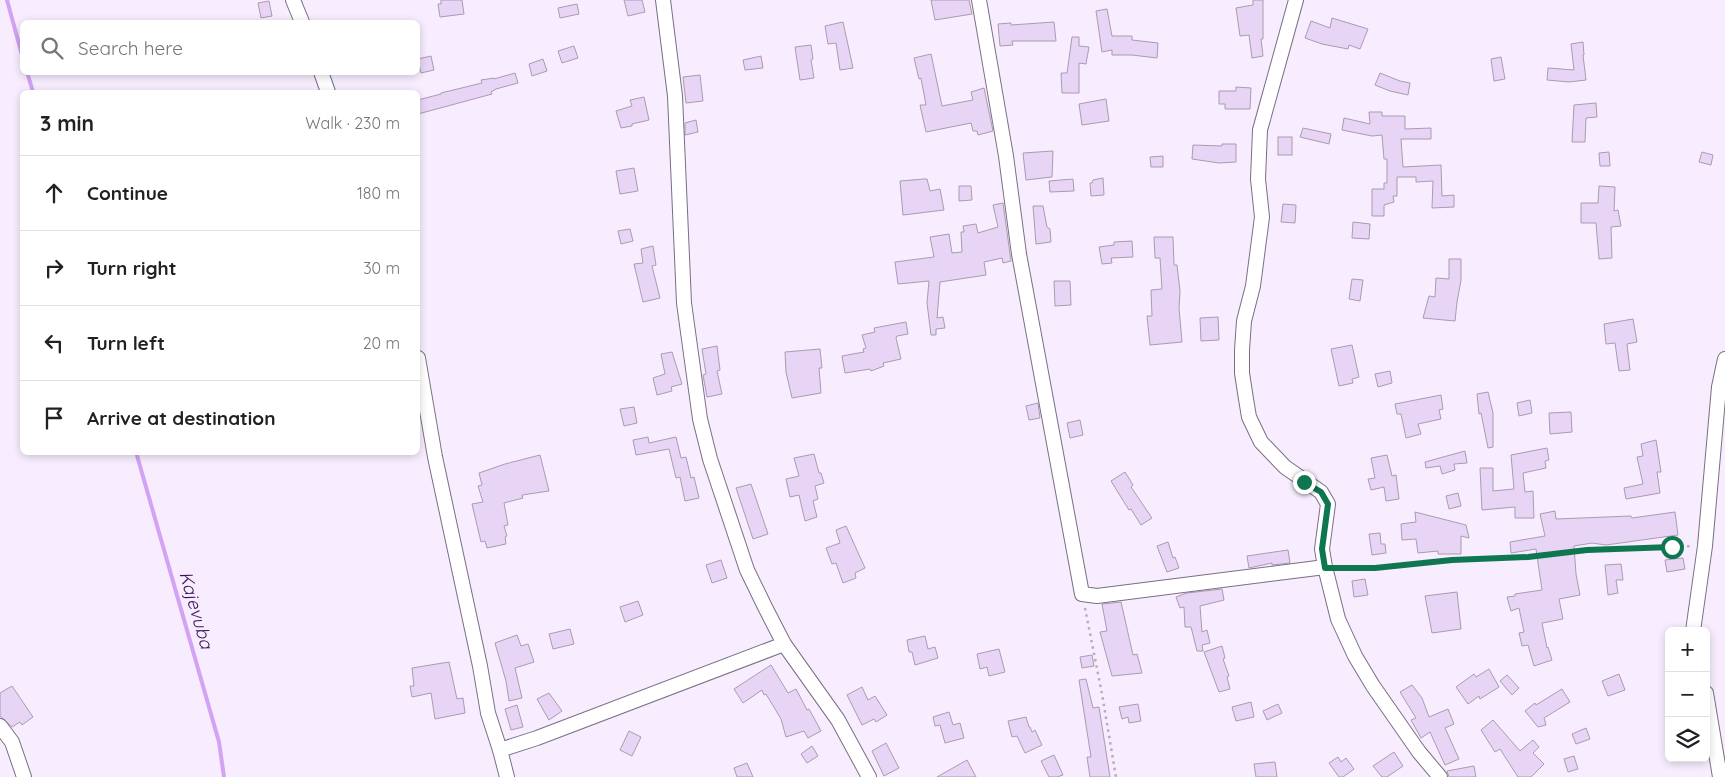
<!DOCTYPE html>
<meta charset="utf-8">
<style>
body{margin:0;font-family:Quicksand,sans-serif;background:#f6f6f6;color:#202124}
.controls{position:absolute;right:15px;bottom:15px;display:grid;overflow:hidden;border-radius:8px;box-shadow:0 2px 8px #0003}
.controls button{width:45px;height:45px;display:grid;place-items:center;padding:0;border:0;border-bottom:1px solid #e0e0e0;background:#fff;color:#202124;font:25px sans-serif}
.stop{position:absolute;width:15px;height:15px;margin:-11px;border:4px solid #0e7750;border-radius:50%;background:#fff}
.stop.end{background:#0e7750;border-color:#fff;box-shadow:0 1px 5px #0008}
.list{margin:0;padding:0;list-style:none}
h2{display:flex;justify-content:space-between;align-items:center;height:65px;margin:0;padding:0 20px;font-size:21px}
h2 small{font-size:16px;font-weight:400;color:#757577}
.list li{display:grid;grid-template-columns:32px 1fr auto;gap:15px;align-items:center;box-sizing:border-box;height:75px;padding:0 20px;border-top:1px solid #e0e0e0}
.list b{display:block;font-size:19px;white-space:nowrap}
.list em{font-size:16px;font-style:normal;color:#757577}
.icon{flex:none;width:28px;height:28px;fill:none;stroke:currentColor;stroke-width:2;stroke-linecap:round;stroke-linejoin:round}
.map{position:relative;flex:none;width:1725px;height:777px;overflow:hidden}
.search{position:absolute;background:#fff;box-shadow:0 2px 8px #0003;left:20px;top:20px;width:400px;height:55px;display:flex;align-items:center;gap:12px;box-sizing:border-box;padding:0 18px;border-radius:8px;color:#757577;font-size:19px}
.panel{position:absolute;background:#fff;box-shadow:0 2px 8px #0003;left:20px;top:90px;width:400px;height:365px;border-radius:8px}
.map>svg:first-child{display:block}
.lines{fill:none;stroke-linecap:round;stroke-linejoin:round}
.stream{stroke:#d2a3f2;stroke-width:4}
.building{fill:#e8d5f6;stroke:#a89cb0}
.minor-casing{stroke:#7a6f81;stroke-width:16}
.path{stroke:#b5adbb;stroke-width:2.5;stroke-dasharray:2.5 4;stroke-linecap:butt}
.minor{stroke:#fff;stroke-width:14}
.route{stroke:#0e7750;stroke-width:6}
.labels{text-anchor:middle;stroke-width:4;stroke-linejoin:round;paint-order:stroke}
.water-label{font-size:18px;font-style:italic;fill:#3d0f54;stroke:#f7edfe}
</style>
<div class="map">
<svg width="1725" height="777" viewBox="0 0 1725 777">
<rect width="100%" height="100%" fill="#f7edfe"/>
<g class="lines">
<!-- stream -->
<g class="stream">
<path d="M7,0L22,55"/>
<path d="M27,72L33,92"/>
<path d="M136,452L219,742L224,777"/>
</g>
</g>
<!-- building -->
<g class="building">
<path d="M441,0H462L464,14L440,17L438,4H441Z"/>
<path d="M624,0H642L645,12L628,16Z"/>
<path d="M931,0H969L972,14L935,20Z"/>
<path d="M1253,0H1263V39H1261L1263,56L1252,58L1249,35L1240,36L1236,8L1253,5Z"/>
<path d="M269,1L272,16L261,18L258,3Z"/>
<path d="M577,4L579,14L560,18L558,8Z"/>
<path d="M1107,9L1112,36H1132V40L1158,43L1157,58L1132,55H1112V50L1102,52L1096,11Z"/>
<path d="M1332,18L1368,29L1360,49L1349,45L1348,49L1322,44L1305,38L1311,21L1330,28Z"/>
<path d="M843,22L853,68L840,70L836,43L828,44L825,26Z"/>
<path d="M1054,22L1056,41H1012L1013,45L1000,46L998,24L1011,23V25Z"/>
<path d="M1072,37H1079V46L1089,47L1086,64L1079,63V93H1062L1061,73H1067Z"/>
<path d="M1583,42L1584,55H1583L1586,80L1569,82L1547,80L1548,68L1574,70L1571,44Z"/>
<path d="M811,45L813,59L811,60L814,78L800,80L795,47Z"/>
<path d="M574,46L578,58L562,63L558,51Z"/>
<path d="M931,54L942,106L973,100L971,92L984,88L993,131L978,135L977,131H973L971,123L926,132L920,105H926L921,78L919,79L914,58Z"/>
<path d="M431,56L434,70L421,73L418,59Z"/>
<path d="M761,56L763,68L745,70L743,60Z"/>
<path d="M1501,57L1505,79L1494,81L1491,59Z"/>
<path d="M543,59L547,71L532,76L529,64Z"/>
<path d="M515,73L518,83L496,89L491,92L492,94L418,114V100L441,94V93L482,83L481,80L494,78V79Z"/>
<path d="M1380,73L1400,81L1410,83L1408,95L1390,91L1375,85Z"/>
<path d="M700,75L703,101L686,103L683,77Z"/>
<path d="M1236,87L1251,88L1250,109H1225V104H1219V91H1236Z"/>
<path d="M644,97L649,120L632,124V126L621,128L616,111L632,106L630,100Z"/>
<path d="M1106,99L1109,121L1082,125L1079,104Z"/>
<path d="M1596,103L1597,117L1586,118L1585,142H1572L1574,105Z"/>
<path d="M1369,112H1382V116H1405V129L1431,128V139H1401L1403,167L1441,165L1442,196L1454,195V207L1432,208L1433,181L1416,182V177H1397V196H1393L1394,202L1384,205V216H1372V189H1384V183H1387V159H1384L1382,135L1372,136L1342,130L1344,118L1370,124Z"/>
<path d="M696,120L698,132L685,135V123Z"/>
<path d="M1303,128L1331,134L1329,144L1300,137Z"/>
<rect x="1278" y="137" width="14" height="18"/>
<path d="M1222,144H1236V162L1219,163L1192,159L1193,145L1222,146Z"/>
<path d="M1053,151L1052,177L1026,180L1023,153Z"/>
<path d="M1609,152L1610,166H1600L1599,153Z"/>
<path d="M1702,152L1713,155L1711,165L1699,162Z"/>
<path d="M1163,156V167H1151L1150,157Z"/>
<path d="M634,168L638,191L620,194L616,171Z"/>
<path d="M1103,178L1104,195L1091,196L1090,183H1092L1093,180Z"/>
<path d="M924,179H927L930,191L940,189L944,210L903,215L900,181Z"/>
<path d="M1073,179L1074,191L1050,192L1049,181Z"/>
<path d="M959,186H971L972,200L959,201Z"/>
<path d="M1599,186L1615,187L1614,211L1618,210L1621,226L1611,227L1612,258L1599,259L1596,223H1581V203H1598Z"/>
<path d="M1003,203L1011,261L1003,263L1002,258L984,262L986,275L940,282L937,318L943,317L945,328L936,329V335H931L927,303L929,281L898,284L895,262L934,257L930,237L949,234L952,253L962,252L961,232H964L963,226L976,224L978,233L998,227L993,205Z"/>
<path d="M1283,204L1296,205L1295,223L1281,222Z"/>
<path d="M1033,206H1043L1047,227L1050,229L1051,242L1036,244Z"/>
<path d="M1353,222L1370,224L1369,239L1352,238Z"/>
<path d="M630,229L633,241L621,244L618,231Z"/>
<path d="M1154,237H1173L1174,265H1177L1180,291L1179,308L1182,342L1150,345L1147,316H1152L1151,290L1162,289L1160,258H1155Z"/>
<path d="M1132,241L1133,257L1111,258L1112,263L1102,264L1099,247L1114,245V242Z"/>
<path d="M653,246L656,265L652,266L660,298L643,302L634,264L643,263L641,249Z"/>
<path d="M1449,259H1461V280L1457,302L1455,321L1423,318L1429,296L1435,297L1436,278L1449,279Z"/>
<path d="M1352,279L1363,280L1360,301L1349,299Z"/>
<path d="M1054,281H1070L1071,305L1055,306Z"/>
<path d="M1218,317L1219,340L1201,341L1200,318Z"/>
<path d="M1633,319L1637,342L1627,344L1630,370L1619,371L1615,343L1606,344L1604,324Z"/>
<path d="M906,322L908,334L897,336L896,338L901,359L883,363L884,366L871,371L870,369L845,373L842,356L864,352L863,349L866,348L862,335L875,332L874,328Z"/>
<path d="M1352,345L1359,377L1352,379L1353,383L1339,386L1331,349Z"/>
<path d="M717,346L720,370L717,371L722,394L707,397L703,375L706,374L702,349Z"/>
<path d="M820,349L822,368H819L821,393L792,398L786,372L785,352Z"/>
<path d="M672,352L682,384L671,387L672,391L657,395L653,378L665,374L661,354Z"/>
<path d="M1390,371L1392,383L1378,387L1375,374Z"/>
<path d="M1488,392L1493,413V447L1488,448L1481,413L1479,414L1477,394Z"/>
<path d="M1441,395L1443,409L1439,410L1441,419L1418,424L1421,434L1406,438L1401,414H1397L1395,404Z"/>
<path d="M1530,400L1532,413L1519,416L1517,403Z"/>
<path d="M1038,403L1040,418L1029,420L1026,406Z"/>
<path d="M634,407L637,423L624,426L620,409Z"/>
<path d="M1571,412L1572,432L1550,434L1549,413Z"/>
<path d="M1080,420L1083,435L1070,438L1067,423Z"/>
<path d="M648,437L649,443L676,437L681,458L686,457L691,478L694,477L699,498L685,501L680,477L676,478L669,449L636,455L633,440Z"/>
<path d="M1656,440L1661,472H1657L1660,493L1626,499L1624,488L1643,484L1637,457L1643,456L1641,444Z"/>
<path d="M1547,448L1549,460L1545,461L1546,468L1523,473L1525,492L1533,491L1534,518H1515V507L1482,510L1480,468H1493V491L1514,489L1511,455Z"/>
<path d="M1465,451L1467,463L1454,464L1455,470L1442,474L1440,466L1426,468L1425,462Z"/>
<path d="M814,454L819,473H821L824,483L815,486L818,499L813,501L817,517L805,521L799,495L790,497L786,479L799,476L794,458Z"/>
<path d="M540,455L549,491L522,495L523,498L504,503L508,525L504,526L507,536L505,537L506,544L487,548L485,541L481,542L472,504L483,502L478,486L482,485L479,473L505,464Z"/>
<path d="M1387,455L1392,476L1396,475L1399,499L1386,501L1384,487L1371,490L1368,479L1375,478L1371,458Z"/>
<path d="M1125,472L1133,485L1131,487L1152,518L1141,525L1131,509L1129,510L1111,481Z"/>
<path d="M751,484L768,534L753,539L736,488Z"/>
<path d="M1458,493L1461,506L1449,509L1446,496Z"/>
<path d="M1555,511L1556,519L1631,516L1632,518L1675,512L1678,535L1606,545L1592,543L1574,546L1576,574L1580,595L1559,599L1563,619L1542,623L1547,648L1548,647L1552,660L1534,666L1528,645L1522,646L1519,633L1524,632L1519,608L1511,611L1507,597L1515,596V594L1542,590L1536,549L1511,553L1510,542L1545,536L1540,514Z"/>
<path d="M1415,512L1466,525L1469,538L1461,536V554H1438V551L1418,553L1416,539L1402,540L1401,524L1416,522Z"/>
<path d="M846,526L865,568L855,573L856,578L843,583L836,563L832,564L826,548L840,543L836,530Z"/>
<path d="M1380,533L1381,544H1385L1386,553L1372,555L1369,534Z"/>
<path d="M1168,542L1173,558L1175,557L1179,568L1167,572L1157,546Z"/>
<path d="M1288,550L1290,563L1272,565V563L1249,568L1247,556Z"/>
<path d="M1683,558L1685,569L1667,572L1665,560Z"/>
<path d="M721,560L727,578L712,583L706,565Z"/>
<path d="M1621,564L1623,580H1616L1618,593L1608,595L1605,565Z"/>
<path d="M1365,579L1368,595L1354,597L1352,581Z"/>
<path d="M1222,589L1224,600L1200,606L1202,632L1207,630L1210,643L1202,645L1203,651H1197L1191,627H1185L1184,607L1180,608L1176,597L1187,593Z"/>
<path d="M1457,592L1461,629L1432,633L1425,596Z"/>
<path d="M638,601L643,615L625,622L620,607Z"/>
<path d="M1121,602L1133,655L1137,654L1142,673L1112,676L1100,632L1107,631L1102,604Z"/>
<path d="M570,629L574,644L553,649L549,634Z"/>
<path d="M517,635L521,646L528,644L534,662L515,668L522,698L509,701L506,681L495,643Z"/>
<path d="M925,636L928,649L935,647L938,658L915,665L912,652H909L907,640Z"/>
<path d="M1222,646L1225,658L1223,659L1229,676L1227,677L1230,689L1219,692L1204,652Z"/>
<path d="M999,649L1005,672L989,676L987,667L980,669L977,654Z"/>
<path d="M1092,655L1094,666L1082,668L1080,657Z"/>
<path d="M449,662L457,699L463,698L465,713L435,719L431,693L412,697L410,686H414L412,668Z"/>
<path d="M771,665L788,693L796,689L807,710L809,709L821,731L808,738L804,731L786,737L781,719L766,694L764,695L762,690L743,703L734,689Z"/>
<path d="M1489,669L1499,687L1480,699L1479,696L1468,704L1456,687L1474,674L1476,677Z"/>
<path d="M1619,674L1625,690L1608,696L1602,681Z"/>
<path d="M1507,675L1519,688L1512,695L1500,681Z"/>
<path d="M1086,679L1093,708L1099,707L1110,777H1090L1087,757H1091L1079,680Z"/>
<path d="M1412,685L1422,698L1429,717L1448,709L1454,724L1445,728L1459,759L1445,765L1430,732L1421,738L1411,720L1416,718L1400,692Z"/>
<path d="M12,686L33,717L22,725L20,722L12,727L0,716V693Z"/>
<path d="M862,687L868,700L875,696L887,715L876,722L874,719L862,725L847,695Z"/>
<path d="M1562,689L1570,702L1544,718L1546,725L1538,727L1525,711L1535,703L1536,705Z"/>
<path d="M549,693L562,711L549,720L537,699Z"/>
<path d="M1251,702L1254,717L1236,721L1232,707Z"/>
<path d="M1138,704L1141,721L1129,723L1128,717L1122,719L1119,707Z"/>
<path d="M1278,704L1282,713L1267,720L1263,711Z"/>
<path d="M517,705L523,727L511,730L505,709Z"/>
<path d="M949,712L953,725L960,723L964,738L945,743L940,725L935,726L933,717Z"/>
<path d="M1026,717L1029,727H1030L1032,732L1035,730L1042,745L1025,753L1017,736L1012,737L1008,721Z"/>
<path d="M1493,720L1520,751L1533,740L1539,747L1533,753L1544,764L1531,777H1518L1500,749L1495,752L1481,730Z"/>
<path d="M1586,728L1590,739L1576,744L1572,734Z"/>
<path d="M629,731L641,737L632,756L620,750Z"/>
<path d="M886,743L899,768L884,776L872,751Z"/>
<path d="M812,746L818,756L807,763L801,754Z"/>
<path d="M1394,752L1403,766L1387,777H1382L1373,766Z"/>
<path d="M1054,755L1063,775L1057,777H1049L1041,761Z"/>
<path d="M1574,756L1578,769L1568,772L1564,759Z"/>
<path d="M1338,757L1341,762L1346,758L1354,769L1343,777H1339L1329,763Z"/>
<path d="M967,760L976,777H937Z"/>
<path d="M1275,762L1277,777H1256L1254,764Z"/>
<path d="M747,763L753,777H737L734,768Z"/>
<path d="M1474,766L1476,777H1449L1447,771Z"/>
</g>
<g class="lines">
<defs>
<g id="minor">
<path d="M293,0L302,22"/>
<path d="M663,0L675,96L684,303L700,419L710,459L747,570L765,607L784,644L838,720L869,777"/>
<path d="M979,0L1006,156L1019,254L1082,594L1097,596L1325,567"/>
<path d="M1296,0L1260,130L1258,179L1262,217L1253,286L1244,321L1242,350V373L1246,399L1249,417L1261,442L1285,467L1321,492L1328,504L1322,549L1325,567L1338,619L1355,656L1373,686L1419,752L1440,777"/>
<path d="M321,72L328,92"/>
<path d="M418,358L435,457L480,666L488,713L500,750L537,738L784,644"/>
<path d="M1693,631L1705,546L1719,387L1725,359"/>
<path d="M1706,693L1720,777"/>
<path d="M0,726L12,742L24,777"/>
<path d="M500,750L507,777"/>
</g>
</defs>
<!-- minor casing -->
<use href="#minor" class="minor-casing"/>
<!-- path -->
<g class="path">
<path d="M1337,568H1375L1452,561L1528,557L1587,550L1693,546"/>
<path d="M1085,608L1102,694L1116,777"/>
</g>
<!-- minor -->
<use href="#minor" class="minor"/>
</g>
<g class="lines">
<!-- route -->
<path class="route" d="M1304,482L1321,492L1328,504L1322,549L1325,568H1375L1452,560L1528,557L1587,550L1672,547"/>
</g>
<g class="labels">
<!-- water labels -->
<g class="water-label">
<text transform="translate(196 610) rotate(74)" y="6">Kajevuba</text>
</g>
</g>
</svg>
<div class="controls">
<button>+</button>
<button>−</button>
<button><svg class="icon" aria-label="layers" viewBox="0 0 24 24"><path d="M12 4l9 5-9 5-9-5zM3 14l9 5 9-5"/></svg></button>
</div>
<div class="stop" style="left:1672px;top:547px"></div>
<div class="stop end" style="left:1304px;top:482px"></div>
<div class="search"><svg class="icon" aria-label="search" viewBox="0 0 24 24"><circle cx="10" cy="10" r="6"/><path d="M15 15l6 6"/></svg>Search here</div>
<section class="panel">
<h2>3 min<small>Walk · 230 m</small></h2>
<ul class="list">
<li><svg class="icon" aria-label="ahead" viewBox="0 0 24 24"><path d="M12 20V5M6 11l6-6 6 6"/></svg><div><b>Continue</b></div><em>180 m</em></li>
<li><svg class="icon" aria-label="right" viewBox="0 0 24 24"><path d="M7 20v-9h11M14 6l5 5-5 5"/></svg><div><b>Turn right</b></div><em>30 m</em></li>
<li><svg class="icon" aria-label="left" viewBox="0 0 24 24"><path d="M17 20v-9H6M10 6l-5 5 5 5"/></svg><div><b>Turn left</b></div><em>20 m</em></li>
<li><svg class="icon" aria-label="arrive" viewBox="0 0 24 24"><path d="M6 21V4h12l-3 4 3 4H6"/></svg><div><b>Arrive at destination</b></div></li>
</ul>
</section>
</div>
